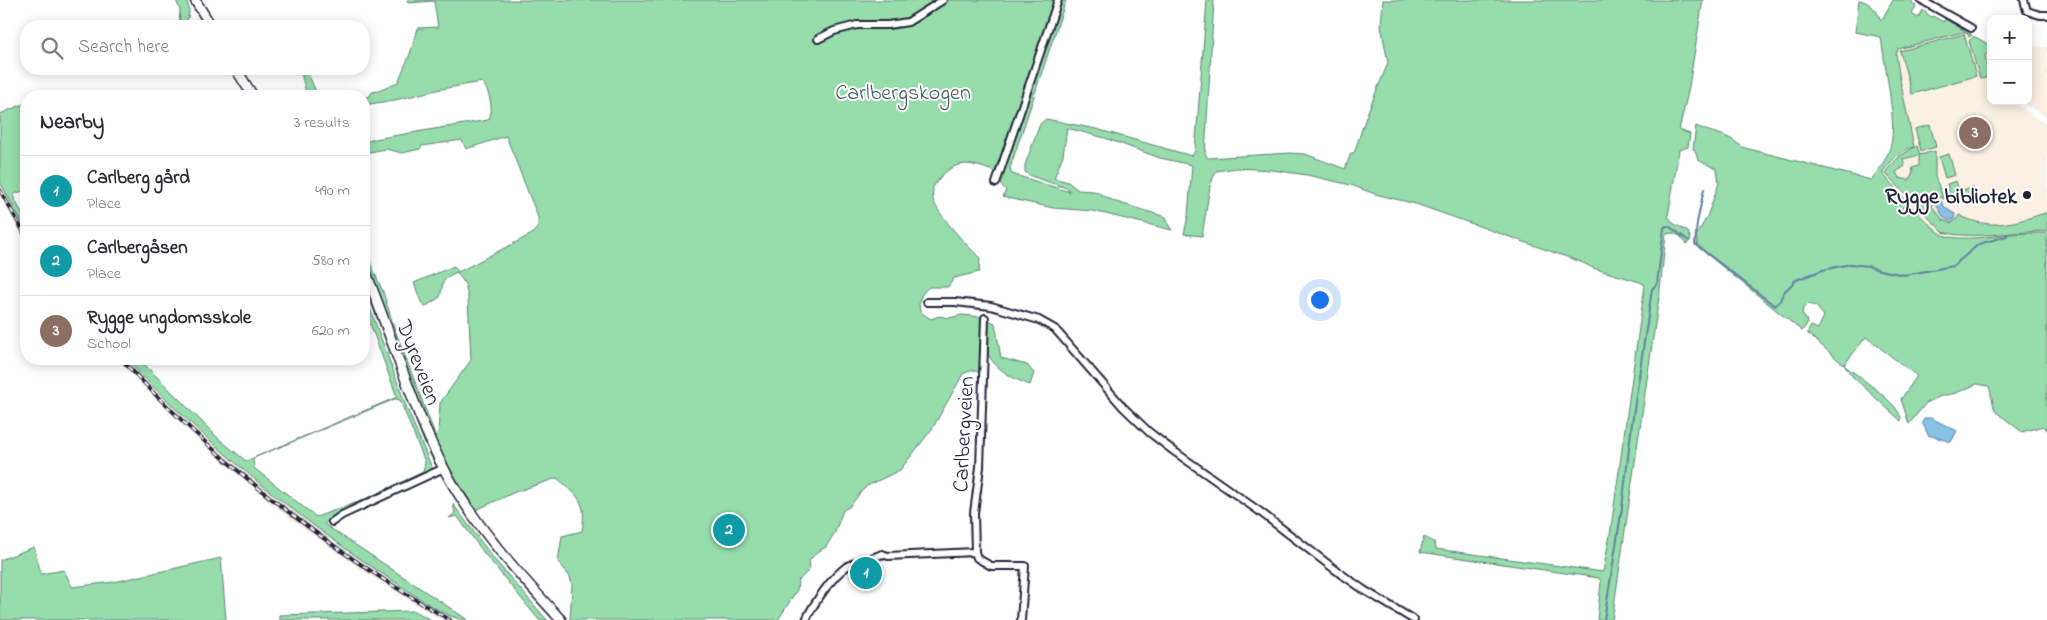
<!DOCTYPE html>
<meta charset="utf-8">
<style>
body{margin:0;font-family:"Indie Flower",sans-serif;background:#f2f2f3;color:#2b2b33}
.controls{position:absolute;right:15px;top:15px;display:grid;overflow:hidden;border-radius:10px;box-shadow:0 2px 12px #0003}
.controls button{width:45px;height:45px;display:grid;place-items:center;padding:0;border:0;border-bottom:1px solid #e1e1e2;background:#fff;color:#2b2b33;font:25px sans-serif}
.you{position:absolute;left:1319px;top:299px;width:18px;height:18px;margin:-12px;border:4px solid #fff;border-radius:50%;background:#1a73e8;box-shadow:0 0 0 8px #1a73e833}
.badge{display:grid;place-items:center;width:32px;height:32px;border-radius:50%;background:#111827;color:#fff;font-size:16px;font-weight:700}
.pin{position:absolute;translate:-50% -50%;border:2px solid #fff;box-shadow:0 1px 5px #0006}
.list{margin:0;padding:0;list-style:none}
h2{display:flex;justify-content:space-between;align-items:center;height:65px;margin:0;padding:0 20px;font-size:21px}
h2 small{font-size:16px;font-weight:400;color:#7c7c81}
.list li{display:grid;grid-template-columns:32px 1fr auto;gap:15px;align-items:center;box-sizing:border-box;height:70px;padding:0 20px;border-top:1px solid #e1e1e2}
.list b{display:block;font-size:19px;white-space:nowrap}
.list p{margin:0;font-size:16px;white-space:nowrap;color:#7c7c81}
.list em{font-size:16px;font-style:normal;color:#7c7c81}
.icon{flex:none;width:28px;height:28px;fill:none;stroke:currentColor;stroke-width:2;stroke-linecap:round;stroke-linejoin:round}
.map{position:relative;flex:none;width:2047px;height:620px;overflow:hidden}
.search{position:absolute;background:#fff;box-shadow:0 2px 12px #0003;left:20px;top:20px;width:350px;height:55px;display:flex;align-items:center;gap:12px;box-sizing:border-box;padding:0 18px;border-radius:20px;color:#7c7c81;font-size:19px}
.panel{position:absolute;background:#fff;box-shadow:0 2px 12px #0003;left:20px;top:90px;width:350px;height:275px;border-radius:20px}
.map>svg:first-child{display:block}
.built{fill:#faf0e3}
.green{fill:#96ddab;stroke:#5c8073;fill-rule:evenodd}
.water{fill:#87c1e6;stroke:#5f81a2}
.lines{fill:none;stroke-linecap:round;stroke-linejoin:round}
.stream{stroke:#5f81a2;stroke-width:2}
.street-casing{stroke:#22223b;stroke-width:10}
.secondary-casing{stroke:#22223b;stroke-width:12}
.street{stroke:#fff;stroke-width:6}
.secondary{stroke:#fff;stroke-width:9}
.rail-casing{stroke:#22223b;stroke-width:4}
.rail{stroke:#fff;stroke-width:2;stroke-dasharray:5.5;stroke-linecap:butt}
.poi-dot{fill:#22223b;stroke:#fff;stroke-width:2}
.labels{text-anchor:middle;stroke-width:4;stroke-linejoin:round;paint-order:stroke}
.park-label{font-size:22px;fill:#455a5d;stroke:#fff}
.poi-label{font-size:22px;font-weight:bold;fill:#22223b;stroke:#fff;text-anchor:end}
.street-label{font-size:22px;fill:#22223b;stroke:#fff}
</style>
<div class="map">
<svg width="2047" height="620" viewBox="0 0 2047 620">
<rect width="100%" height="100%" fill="#fff"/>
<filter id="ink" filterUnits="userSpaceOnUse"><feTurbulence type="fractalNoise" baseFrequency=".02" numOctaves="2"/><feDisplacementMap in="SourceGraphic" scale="10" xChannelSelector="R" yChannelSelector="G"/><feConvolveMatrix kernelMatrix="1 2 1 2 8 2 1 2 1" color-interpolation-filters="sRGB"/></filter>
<g filter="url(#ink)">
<!-- built -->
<g class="built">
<path d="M1962,29L1991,46V101H2011L2047,125V238L1938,236L1876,173L1899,149L1888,51Z"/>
<path d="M2028,46L2047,47V118L2021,101H2028Z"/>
<path d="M0,182L26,230V243L0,197Z"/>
<path d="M117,359H126L159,394L208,440L246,473L337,544L421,599L459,620H442L414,604L363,571L288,517L203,444L169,413Z"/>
</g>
<!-- green -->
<g class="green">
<path d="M176,0H186C191,10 189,16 185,26H179L180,10Z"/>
<path d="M407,0H1054L995,172C968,161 952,158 933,187C933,191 932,195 933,199C936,213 969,248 980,258L979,272L954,278L948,287H929C920,294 918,301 920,312L931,319L939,316L949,318L962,315L982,317L995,323L1001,358L1027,365L1034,373L1030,385C1013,379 991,367 987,350L978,372L972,370L963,374L932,429L900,470L867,486L861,492L849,507L843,510L835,532L826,547L816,553L809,561L810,569L798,581L797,590L778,620H570L572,585L570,577L558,561L562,536L582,531C587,501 579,497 557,478L515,492L476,510L446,463L432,435L365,263L366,261L369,260L383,292L394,327L436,437L438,433L440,403L471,360L468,297L465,284L457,272C441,279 444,281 440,297L425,307L421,302L414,283L454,266L458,272L532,234L538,227V217L506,136L466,149L462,140L422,146L420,149L402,153L386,149L364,153V142L375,139L488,120C495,111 489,90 482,82L441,89L395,100L364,105V98L370,96L372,92L379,91L398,82L410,54L418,28L438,27L434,1L408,3Z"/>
<path d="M1061,0H1066L1010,168L1012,174L1070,192L1069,189L1031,176L1025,172V165L1040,124L1046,119L1096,129L1192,156L1195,151L1207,0H1214L1205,154L1208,158L1290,153L1305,154L1345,169L1351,153H1354L1367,114L1388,63L1381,26L1383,0H1703L1688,92L1679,130L1690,134L1688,147L1679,150L1668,216L1673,223L1688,232L1691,240L1687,244L1680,236L1673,233L1666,234L1660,290L1612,620H1597L1601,582L1599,578L1420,552L1424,537L1434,542L1436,549L1603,572L1610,535L1645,285L1640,282L1593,268L1581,262L1416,204L1375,194L1351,185L1307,175L1272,170L1237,168L1216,171L1210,186L1202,236L1184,234L1188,216L1192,165L1160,158L1105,138L1067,128L1063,155L1054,178L1068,182L1078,190L1094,191L1116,202L1166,217L1169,226L1172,230L1093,211L1053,208L1003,197L1006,190L999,183Z"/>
<path d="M1859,0C1869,1 1879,12 1881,21L1893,0H1912V3L1916,6L1912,14L1918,18L1923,10L1931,17L1933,16L1943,22L1945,19L1972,35L1969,37L1968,34L1963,32L1898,49L1896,55L1900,80L1914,147C1901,150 1892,160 1883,171V174C1893,186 1933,233 1946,236C1962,241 1995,236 2012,234C2024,233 2035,233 2047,233V430L2043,426L2022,432L1995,411L1989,386L1977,384L1956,393L1941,396L1926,403L1909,424L1901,399L1917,376L1866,337L1844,365C1857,376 1903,405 1901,421L1853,377L1844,365L1807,333L1811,326L1818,329L1824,316L1816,306L1808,304L1803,308L1802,314L1806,319L1807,324L1802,331L1698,247L1696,236L1707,217L1719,183L1717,169L1698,160L1695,150L1693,149L1696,126C1707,132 1721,133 1731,139C1736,142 1739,145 1745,148L1871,180C1879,170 1888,157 1891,144C1897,121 1884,63 1881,37L1855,32Z"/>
<path d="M1964,34L1976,76L1912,94L1900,51Z"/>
<path d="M1974,36L1991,46V58L1989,53L1985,55L1988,73L1986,78L1980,79L1969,41Z"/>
<path d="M300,69H306L317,94L322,96H307Z"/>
<path d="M26,103V190L14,194V198L26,221V230L0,182V114Z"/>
<path d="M1930,125L1936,147L1921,151L1915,129Z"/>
<path d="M1917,146L1920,155L1935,151V177L1944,199L1940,197L1935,200L1932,206L1943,220L1950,223L1957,219L1959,215C1989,231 2014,223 2045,213L2047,217V231C2018,231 1969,240 1943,232L1886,174V171L1900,156ZM1919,155V166L1912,168L1913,172L1909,180L1899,178L1896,172L1905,166L1903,159Z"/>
<path d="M1949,154L1955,175L1945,178L1939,157Z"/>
<path d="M1956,181L1959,191L1973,187L1978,204L1951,199L1947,184Z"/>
<path d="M364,275L436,461L435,464L424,442L364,284Z"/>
<path d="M364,292L408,411L432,468L427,473L333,517L324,524L468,620C448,620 418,597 401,586C300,521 209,446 126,359H139L219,439L246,461L397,397L364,307ZM395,399L400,400L425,462L423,472L358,502L316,517L254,468L253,460L256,457Z"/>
<path d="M453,504L494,559L547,620H539L484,553L457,516L449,518L455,513Z"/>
<path d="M34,547L41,574L64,570L72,587L114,582L221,558L226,620H0V560Z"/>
<path d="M415,611L431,620H279V615Z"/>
</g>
<!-- water -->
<g class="water">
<path d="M1941,201L1945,208L1955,214L1954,219L1949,221L1943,217L1936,204L1937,202Z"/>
<path d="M1925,418H1931L1957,431L1951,442L1928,435L1922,422Z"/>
</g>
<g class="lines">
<!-- stream -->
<g class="stream">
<path d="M1704,189L1697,223L1695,244L1775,306L1780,301L1784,292L1796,280L1823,270L1850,264L1868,266L1879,270L1905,275L1953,266L1979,244L2007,236"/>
<path d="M1604,620L1622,508L1632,423L1652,289L1657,284L1664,228L1666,226L1670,227L1689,241"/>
</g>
<defs>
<g id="street">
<path d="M1921,0L1971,28"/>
<path d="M2024,0L2027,11L2040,15H2047"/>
<path d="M818,39L834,31L857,25H888L908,22L943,0"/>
<path d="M996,183L1058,0"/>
<path d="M927,302H955L991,306L1039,320L1055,329L1123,407L1149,432L1175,452L1259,511L1337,571L1364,590L1414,620"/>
<path d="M985,318L980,467L974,513L975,552L977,558L991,566H1025L1021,620"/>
<path d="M332,522L342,515L444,468"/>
<path d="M806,620C813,604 832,577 846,567C856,560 871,560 882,554L888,556L975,552"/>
</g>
<g id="secondary">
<path d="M195,0L211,26"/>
<path d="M236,69L253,96"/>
<path d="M364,268C390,331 409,398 439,459C469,520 516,571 561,620"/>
</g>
</defs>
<!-- street casing -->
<use href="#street" class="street-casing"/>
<!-- secondary casing -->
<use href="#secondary" class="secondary-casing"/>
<!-- street -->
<use href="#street" class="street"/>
<!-- secondary -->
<use href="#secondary" class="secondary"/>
<defs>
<g id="rail">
<path d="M0,190L26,236"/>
<path d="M121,359C217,462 328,550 450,620"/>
</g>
</defs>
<!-- rail casing -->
<use href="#rail" class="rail-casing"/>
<!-- rail -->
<use href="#rail" class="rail"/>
</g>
</g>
<!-- markers -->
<circle class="poi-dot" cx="2027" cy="195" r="5"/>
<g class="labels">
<!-- park labels -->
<g class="park-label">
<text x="903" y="99">Carlbergskogen</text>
</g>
<!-- poi labels -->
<g class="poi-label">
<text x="2017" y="203">Rygge bibliotek</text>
</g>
<!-- street labels -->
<g class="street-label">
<text transform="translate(420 362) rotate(69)" y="8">Dyreveien</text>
<text transform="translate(962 434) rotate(-87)" y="8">Carlbergveien</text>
</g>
</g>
</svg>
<div class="controls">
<button>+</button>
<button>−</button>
</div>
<div class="you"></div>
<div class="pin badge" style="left:866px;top:573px;background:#0f9aa8">1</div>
<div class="pin badge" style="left:729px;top:530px;background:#0f9aa8">2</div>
<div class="pin badge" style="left:1975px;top:133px;background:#8d6e63">3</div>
<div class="search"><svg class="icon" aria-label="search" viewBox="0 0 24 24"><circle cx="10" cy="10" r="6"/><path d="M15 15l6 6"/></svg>Search here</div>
<section class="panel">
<h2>Nearby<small>3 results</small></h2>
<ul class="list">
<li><span class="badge" style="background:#0f9aa8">1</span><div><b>Carlberg gård</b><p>Place</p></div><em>490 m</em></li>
<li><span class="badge" style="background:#0f9aa8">2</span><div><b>Carlbergåsen</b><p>Place</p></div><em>580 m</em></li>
<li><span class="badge" style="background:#8d6e63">3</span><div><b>Rygge ungdomsskole</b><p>School</p></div><em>620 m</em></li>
</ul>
</section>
</div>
